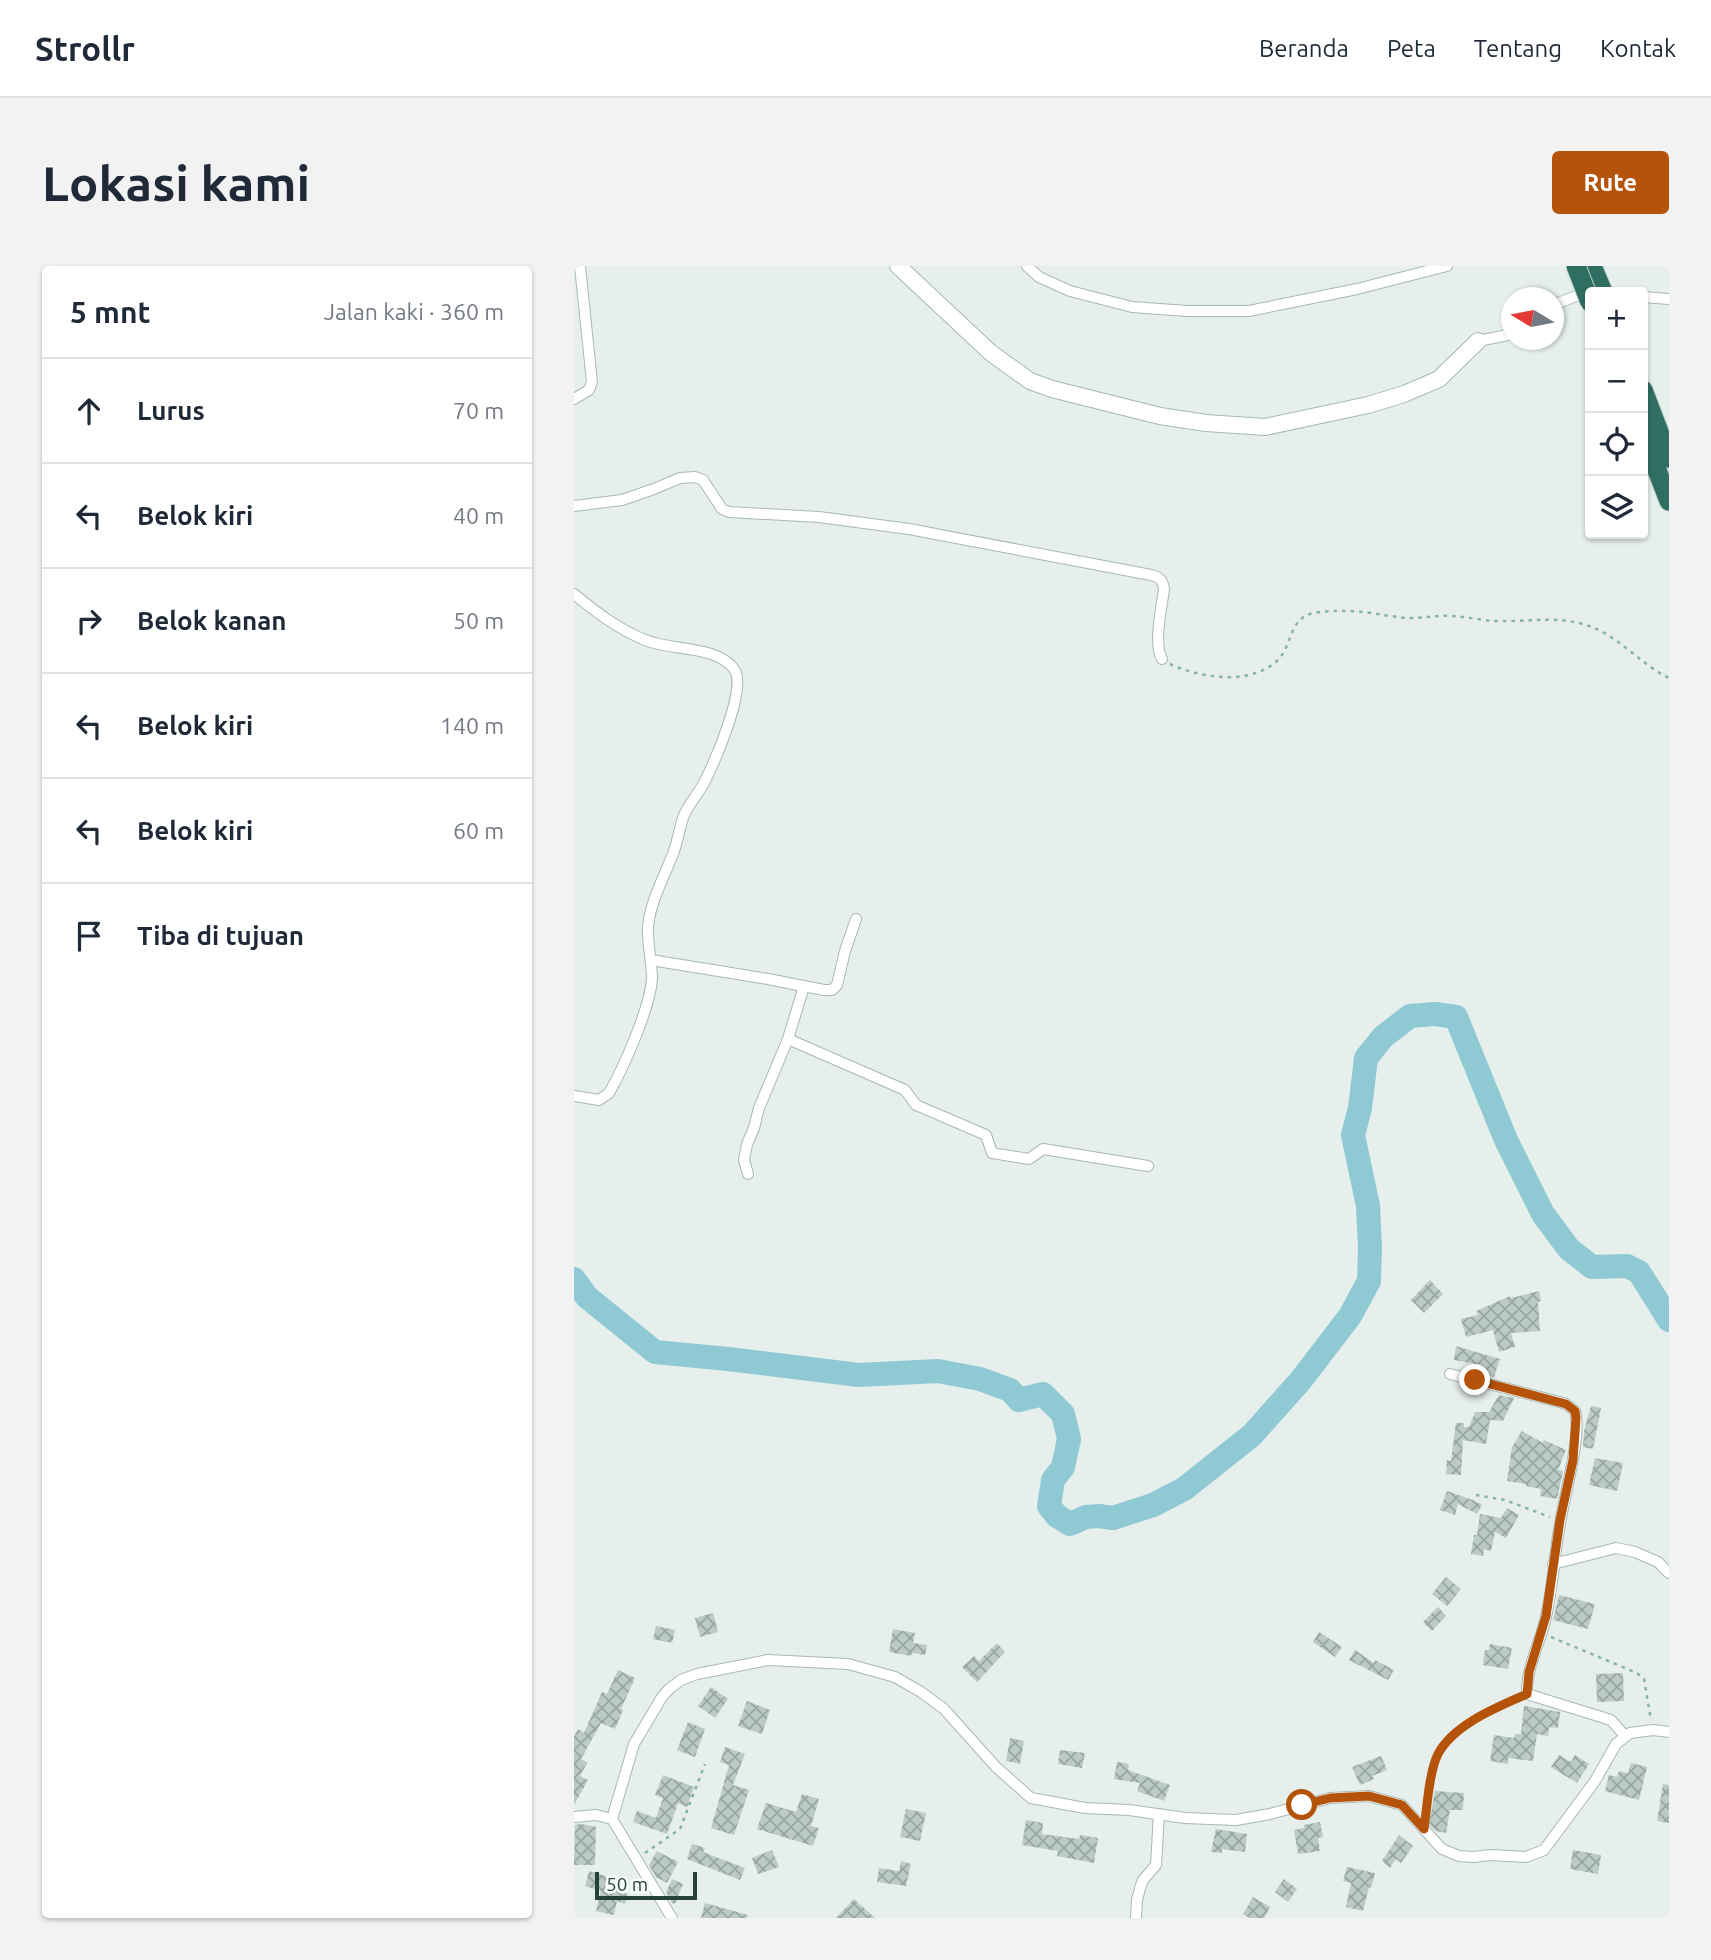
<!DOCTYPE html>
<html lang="id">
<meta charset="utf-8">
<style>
body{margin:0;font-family:Ubuntu,sans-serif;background:#f2f2f3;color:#1f2937}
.controls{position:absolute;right:21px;top:21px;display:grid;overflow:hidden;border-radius:7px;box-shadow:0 2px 5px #0004}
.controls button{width:63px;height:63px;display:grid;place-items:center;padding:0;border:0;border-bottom:2px solid #e0e1e3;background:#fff;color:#1f2937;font:35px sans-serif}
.compass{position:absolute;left:927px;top:21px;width:63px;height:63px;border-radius:50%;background:#fff;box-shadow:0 2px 5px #0004;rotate:280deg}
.scale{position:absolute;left:21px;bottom:18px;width:102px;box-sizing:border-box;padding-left:7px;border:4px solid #24423a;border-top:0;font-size:19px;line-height:24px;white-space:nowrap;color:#24423a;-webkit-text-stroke:5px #f7fbf9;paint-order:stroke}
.stop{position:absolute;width:21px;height:21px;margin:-16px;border:5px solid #b45309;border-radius:50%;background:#fff}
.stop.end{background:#b45309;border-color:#fff;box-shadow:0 2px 7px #0008}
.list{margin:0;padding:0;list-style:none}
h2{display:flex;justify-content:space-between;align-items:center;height:91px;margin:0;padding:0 28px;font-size:30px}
h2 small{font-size:23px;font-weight:400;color:#747a83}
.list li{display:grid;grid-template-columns:46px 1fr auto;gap:21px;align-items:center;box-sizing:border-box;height:105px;padding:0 28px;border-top:2px solid #e0e1e3}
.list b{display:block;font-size:26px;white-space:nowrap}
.list em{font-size:23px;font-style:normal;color:#747a83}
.icon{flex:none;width:38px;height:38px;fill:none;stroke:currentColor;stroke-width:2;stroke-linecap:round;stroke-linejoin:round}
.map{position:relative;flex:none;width:1095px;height:1652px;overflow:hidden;border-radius:7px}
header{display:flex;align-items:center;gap:42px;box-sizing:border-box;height:98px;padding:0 35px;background:#fff;border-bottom:2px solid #e0e1e3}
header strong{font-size:33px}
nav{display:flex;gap:38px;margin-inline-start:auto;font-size:24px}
.intro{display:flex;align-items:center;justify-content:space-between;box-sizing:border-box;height:168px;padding:0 42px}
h1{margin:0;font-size:49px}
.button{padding:18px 32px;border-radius:7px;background:#b45309;color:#fff;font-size:24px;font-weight:700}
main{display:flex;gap:42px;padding:0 42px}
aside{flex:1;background:#fff;border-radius:7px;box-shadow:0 2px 5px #0004}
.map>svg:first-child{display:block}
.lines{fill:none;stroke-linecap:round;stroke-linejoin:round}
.river{stroke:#8ec9d4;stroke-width:24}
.building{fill:url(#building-cross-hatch)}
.street-casing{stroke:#a8b8b2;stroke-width:12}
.secondary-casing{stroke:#a4bbb3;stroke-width:18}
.highway-casing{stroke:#c2cac8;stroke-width:21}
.path{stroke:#86b3a5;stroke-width:2.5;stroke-dasharray:3.5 5;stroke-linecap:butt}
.street{stroke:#fff;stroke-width:10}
.secondary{stroke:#fff;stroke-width:16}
.highway{stroke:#2f6f62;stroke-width:19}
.highway-bridge-casing{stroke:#c2cac8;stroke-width:21;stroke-linecap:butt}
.highway-bridge{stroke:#2f6f62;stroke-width:19}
.route{stroke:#b45309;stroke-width:9}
</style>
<header>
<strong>Strollr</strong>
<nav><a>Beranda</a><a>Peta</a><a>Tentang</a><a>Kontak</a></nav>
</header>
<div class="intro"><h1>Lokasi kami</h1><a class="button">Rute</a></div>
<main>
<aside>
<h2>5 mnt<small>Jalan kaki · 360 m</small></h2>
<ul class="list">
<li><svg class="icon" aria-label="ahead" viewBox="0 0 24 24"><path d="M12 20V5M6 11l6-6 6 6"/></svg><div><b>Lurus</b></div><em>70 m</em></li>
<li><svg class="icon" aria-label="left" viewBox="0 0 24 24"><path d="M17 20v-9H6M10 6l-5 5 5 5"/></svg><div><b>Belok kiri</b></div><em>40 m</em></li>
<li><svg class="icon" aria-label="right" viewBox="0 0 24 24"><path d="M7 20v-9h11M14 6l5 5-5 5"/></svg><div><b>Belok kanan</b></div><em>50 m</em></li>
<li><svg class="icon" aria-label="left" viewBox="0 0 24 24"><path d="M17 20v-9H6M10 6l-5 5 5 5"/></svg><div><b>Belok kiri</b></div><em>140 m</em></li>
<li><svg class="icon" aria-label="left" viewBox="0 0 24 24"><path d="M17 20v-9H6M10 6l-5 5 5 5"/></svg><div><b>Belok kiri</b></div><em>60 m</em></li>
<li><svg class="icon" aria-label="arrive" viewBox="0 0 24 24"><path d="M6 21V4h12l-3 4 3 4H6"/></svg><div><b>Tiba di tujuan</b></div></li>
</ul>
</aside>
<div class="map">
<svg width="1095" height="1652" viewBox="0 0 1095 1652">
<defs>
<pattern id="building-cross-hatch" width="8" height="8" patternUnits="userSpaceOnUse" patternTransform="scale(1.75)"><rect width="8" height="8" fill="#bbcac4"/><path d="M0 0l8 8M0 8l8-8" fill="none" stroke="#98a6a0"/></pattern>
</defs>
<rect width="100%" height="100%" fill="#e6efeb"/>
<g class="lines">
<!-- river -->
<path class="river" d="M0,1013L13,1031L81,1086L154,1093L285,1109L364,1105L406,1113L436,1124L445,1134L469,1128L489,1148L495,1173L489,1201L479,1214L475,1240L483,1250L496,1258L512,1251L525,1250L539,1252L579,1239L610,1223L678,1169L727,1114L776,1050L795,1015L796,981L794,940L779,869L786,842L792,792L809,771L836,750L861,748L882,751L932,874L969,948L995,983L1018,1001L1053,1000L1065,1006L1095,1054"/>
</g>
<!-- building -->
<g class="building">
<path d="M856,1014L869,1028L850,1047L837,1034Z"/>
<path d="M965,1025L967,1035L964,1036L966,1065L937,1067L941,1081L925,1086L919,1064L892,1071L887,1053L904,1049L902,1045L936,1030L937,1032Z"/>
<path d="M882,1080L926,1093L920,1111L905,1107L907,1099L880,1094Z"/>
<path d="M925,1129L940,1132L929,1155L916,1154L912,1178L889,1174L887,1209L872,1208L873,1194L877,1195L882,1157H890V1161H895L901,1146H915Z"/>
<path d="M1017,1140L1027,1142L1019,1183L1009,1181L1010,1165Z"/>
<path d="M948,1165L969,1177L970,1174L992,1184L984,1204L989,1205L983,1233L966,1230L967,1223L952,1220V1218L933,1215L938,1181Z"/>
<path d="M1021,1192L1049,1197L1043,1225L1015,1219Z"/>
<path d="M873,1225L899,1234L908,1239L903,1248L884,1238L881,1249L866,1244Z"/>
<path d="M933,1242L945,1249L932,1272L921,1266L917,1285L910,1283L909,1290L897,1288L900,1269H903L906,1248L927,1252Z"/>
<path d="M872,1311L887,1323L873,1340L858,1328Z"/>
<path d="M985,1329L1021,1338L1014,1363L979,1354Z"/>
<path d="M864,1341L872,1350L858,1365L849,1356Z"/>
<path d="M139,1347L144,1366L126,1371L121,1352Z"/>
<path d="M82,1360L101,1364L98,1377L79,1373Z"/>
<path d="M319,1363L341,1367L339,1377L353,1379L351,1389L338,1387L337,1390L315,1386Z"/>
<path d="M745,1366L768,1381L761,1391L739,1376Z"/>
<path d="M423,1377L431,1386L403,1416L388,1401L400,1390L405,1395Z"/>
<path d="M916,1378L938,1382L934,1403L909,1399L911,1384H915Z"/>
<path d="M781,1384L800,1397L801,1394L820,1404L814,1414L775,1394Z"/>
<path d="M44,1404L61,1412L47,1443L49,1444L41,1463L27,1457L7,1493L13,1497L6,1510L14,1514L0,1539V1471L4,1463L10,1467L28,1426L33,1428Z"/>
<path d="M1049,1407L1050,1435L1023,1436L1022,1408Z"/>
<path d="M137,1421L154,1433L141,1452L124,1440Z"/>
<path d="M173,1435L196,1444L188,1468L164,1460Z"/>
<path d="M950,1440L986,1446L984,1462L975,1461L974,1470L963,1468L959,1495L934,1492V1498L916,1495L920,1469L940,1472L941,1468H947Z"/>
<path d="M114,1456L131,1463L121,1491L103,1484Z"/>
<path d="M436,1472L450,1475L446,1498L432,1495Z"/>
<path d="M151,1481L171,1488L159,1519L175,1524L160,1569L137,1562L155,1499L146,1496Z"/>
<path d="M486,1484L511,1487L508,1502L484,1498Z"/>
<path d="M985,1489L997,1496L1001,1489L1015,1498L1003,1517L977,1501Z"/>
<path d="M807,1490L813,1504L798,1510L800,1513L786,1519L778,1501Z"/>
<path d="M543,1496L555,1498L554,1504L596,1519L590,1535L563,1525L566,1517L540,1513Z"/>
<path d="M1057,1497L1073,1501L1065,1534L1031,1525L1035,1509L1043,1511L1045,1505L1054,1507Z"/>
<path d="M89,1509L120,1521L113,1541L104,1537L93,1568L59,1556L63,1545L82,1552L89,1532L81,1529Z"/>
<path d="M1089,1518L1095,1519V1557L1083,1555Z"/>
<path d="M861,1525L890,1527L889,1544H876L872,1567L862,1565L855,1558Z"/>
<path d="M228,1528L245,1533L237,1560L245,1562L239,1580L183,1563L192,1537L222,1546Z"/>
<path d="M332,1543L352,1547L346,1575L326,1571Z"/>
<path d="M452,1554L469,1557L468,1568L505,1573L506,1569L524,1572L520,1597L483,1590L484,1585L448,1579Z"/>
<path d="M746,1556L749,1571L744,1572L746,1585L724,1588L720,1564L730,1562V1559Z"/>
<path d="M7,1558L22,1561L21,1599H0L1,1559Z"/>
<path d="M642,1563L673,1568L671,1586L648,1583V1587L637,1586Z"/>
<path d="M825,1569L839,1580L827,1597L822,1593L816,1602L808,1595Z"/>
<path d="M118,1578L131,1582L129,1586L171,1602L166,1614L113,1593Z"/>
<path d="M198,1584L205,1601L184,1608L178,1592Z"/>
<path d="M999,1584L1027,1589L1024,1608L996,1603Z"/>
<path d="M83,1585L104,1596L93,1617L82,1611L75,1599Z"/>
<path d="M327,1595L337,1598L332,1620L303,1616L305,1602L325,1605Z"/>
<path d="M773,1601L801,1607L797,1622L795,1621L789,1645L772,1641L777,1617L769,1615Z"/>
<path d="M15,1605L34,1611L33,1613L54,1629L51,1638L43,1635L40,1649L22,1645L27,1625L11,1620Z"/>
<path d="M98,1613L109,1618L101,1638L98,1637L92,1626Z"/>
<path d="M710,1613L723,1623L714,1636L701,1626Z"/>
<path d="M679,1631L696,1641L690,1652H675L669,1648Z"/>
<path d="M280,1633L301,1652H262Z"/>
<path d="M131,1637L174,1649L173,1652H127Z"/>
</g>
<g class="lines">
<defs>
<g id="street">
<path d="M453,0L465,11L496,25L558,41L613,45H675L783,23L873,0"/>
<path d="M1069,31L1095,33"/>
<path d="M979,39L1005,29L1016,28"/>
<path d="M904,75L934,69L937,66"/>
<path d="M0,133L15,124L18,116L6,0"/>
<path d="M0,240L48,234L80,223L106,212L121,211L129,214L148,243L155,246L245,251L335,263L577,309C586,311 589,315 590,323C588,341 579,377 588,393"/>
<path d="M0,328C22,346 44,363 71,374C97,385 142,379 160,403C174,421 140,497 130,517C124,528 115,538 110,549C106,560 104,573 100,585C91,610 77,633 74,660C73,678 78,695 78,713C76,742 50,801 35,827L25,834L0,830"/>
<path d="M77,694L194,713L250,724H258L263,719L271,685L282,653"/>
<path d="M214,773L331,824L342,839L412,869L418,887L455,893L469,883L574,900"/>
<path d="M174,908L170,894L173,878L180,862L185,842L214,773L230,720"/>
<path d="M876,1108L982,1135L992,1138L1001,1145C1008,1170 990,1230 986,1258C980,1290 979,1323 971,1355C965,1379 952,1403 953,1428L1037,1454L1051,1470"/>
<path d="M979,1298L1042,1282L1061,1286L1084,1296L1095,1307"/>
<path d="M0,1551L22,1549L38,1553L98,1652"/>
<path d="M38,1553L60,1478L88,1431L95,1423L107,1414L123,1408L194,1394L274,1398L321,1411L347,1426L370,1443L422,1501L457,1532L511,1542L555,1544L611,1552L662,1554L696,1548L756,1532L795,1530L828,1539L868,1583L885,1590L899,1591L917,1589L952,1591L970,1584L1021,1515L1042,1478L1056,1467L1079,1464L1095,1466"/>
<path d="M562,1652L563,1634L566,1622L569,1614L582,1599L585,1548"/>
</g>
<path id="secondary" d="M324,0L417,87L456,115L478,123L586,150L632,157L691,161L794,139L830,128L865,113L904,75"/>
<g id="highway">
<path d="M1018,0L1029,26"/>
<path d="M1069,124L1095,192"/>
<path d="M1069,168L1095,235"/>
</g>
</defs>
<!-- street casing -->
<use href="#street" class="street-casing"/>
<!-- secondary casing -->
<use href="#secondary" class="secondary-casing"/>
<!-- highway casing -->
<use href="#highway" class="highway-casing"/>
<!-- path -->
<g class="path">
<path d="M596,398C627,412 675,420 703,395C719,380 714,352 740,347C762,343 788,345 809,349C818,350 827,352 836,352C850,352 864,349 878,350C896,351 913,356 931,355C960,355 987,350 1015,360C1046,371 1066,398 1095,412"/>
<path d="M902,1229L931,1234L976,1251"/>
<path d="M977,1371L1063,1407L1070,1413L1077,1454"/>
<path d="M852,1550C855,1530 855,1508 864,1490C877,1461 917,1445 944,1433"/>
<path d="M71,1587L106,1563L131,1498"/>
</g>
<!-- street -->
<use href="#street" class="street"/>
<!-- secondary -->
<use href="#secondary" class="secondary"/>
<!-- highway -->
<use href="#highway" class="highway"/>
<defs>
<path id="highway-bridge" d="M1002,0L1016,36"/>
</defs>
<!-- highway-bridge casing -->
<use href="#highway-bridge" class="highway-bridge-casing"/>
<!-- highway-bridge -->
<use href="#highway-bridge" class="highway-bridge"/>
</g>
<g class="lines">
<!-- route -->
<path class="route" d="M728,1539L756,1532L795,1530L828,1539L850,1563C853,1542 855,1506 864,1488C880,1458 924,1441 953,1428L955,1406L972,1350L986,1254L999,1194L1002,1152L1001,1145L992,1138L901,1114"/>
</g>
</svg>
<div class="controls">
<button>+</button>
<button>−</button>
<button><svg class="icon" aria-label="locate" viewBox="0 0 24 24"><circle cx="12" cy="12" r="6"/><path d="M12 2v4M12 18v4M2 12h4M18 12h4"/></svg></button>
<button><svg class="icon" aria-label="layers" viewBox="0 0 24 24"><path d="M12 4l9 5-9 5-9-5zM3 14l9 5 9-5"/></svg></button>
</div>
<svg class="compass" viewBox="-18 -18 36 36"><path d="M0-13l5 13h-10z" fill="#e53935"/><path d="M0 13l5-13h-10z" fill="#747a83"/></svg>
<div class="scale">50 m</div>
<div class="stop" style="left:728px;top:1539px"></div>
<div class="stop end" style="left:901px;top:1114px"></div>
</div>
</main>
